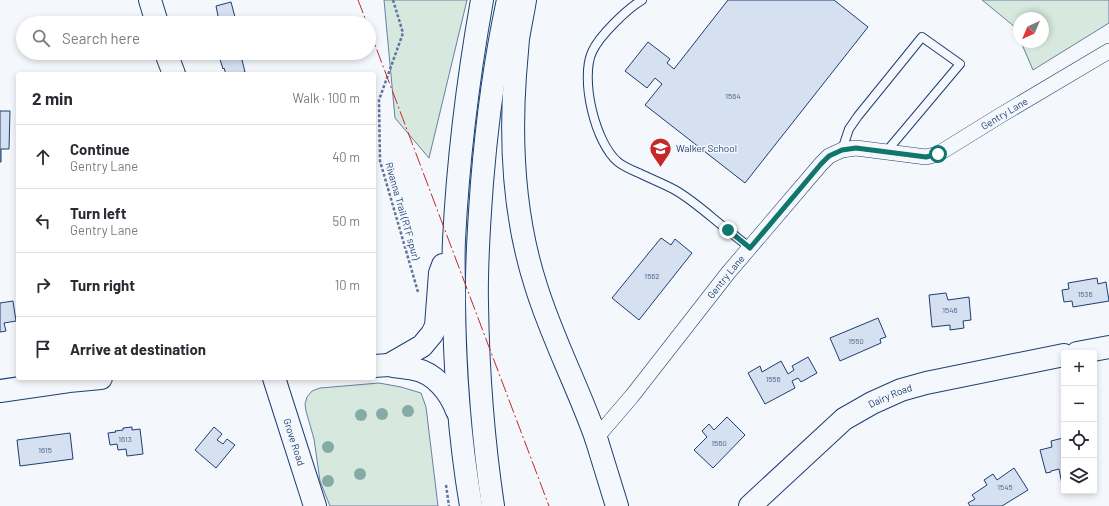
<!DOCTYPE html>
<meta charset="utf-8">
<style>
body{margin:0;font-family:Barlow,sans-serif;background:#f7f7f7;color:#2b2b33}
.controls{position:absolute;right:12px;bottom:12px;display:grid;overflow:hidden;border-radius:4px;box-shadow:0 2px 6px #0003}
.controls button{width:36px;height:36px;display:grid;place-items:center;padding:0;border:0;border-bottom:1px solid #e1e1e2;background:#fff;color:#2b2b33;font:20px sans-serif}
.compass{position:absolute;left:1013px;top:12px;width:36px;height:36px;border-radius:50%;background:#fff;box-shadow:0 2px 6px #0003;rotate:224deg}
.stop{position:absolute;width:12px;height:12px;margin:-9px;border:3px solid #0f766e;border-radius:50%;background:#fff}
.stop.end{background:#0f766e;border-color:#fff;box-shadow:0 1px 4px #0008}
.list{margin:0;padding:0;list-style:none}
h2{display:flex;justify-content:space-between;align-items:center;height:52px;margin:0;padding:0 16px;font-size:17px}
h2 small{font-size:13px;font-weight:400;color:#7c7c81}
.list li{display:grid;grid-template-columns:26px 1fr auto;gap:12px;align-items:center;box-sizing:border-box;height:64px;padding:0 16px;border-top:1px solid #e1e1e2}
.list b{display:block;font-size:15px;white-space:nowrap}
.list p{margin:0;font-size:13px;white-space:nowrap;color:#7c7c81}
.list em{font-size:13px;font-style:normal;color:#7c7c81}
.icon{flex:none;width:22px;height:22px;fill:none;stroke:currentColor;stroke-width:2;stroke-linecap:round;stroke-linejoin:round}
.map{position:relative;flex:none;width:1109px;height:506px;overflow:hidden}
.search{position:absolute;background:#fff;box-shadow:0 2px 6px #0003;left:16px;top:16px;width:360px;height:44px;display:flex;align-items:center;gap:10px;box-sizing:border-box;padding:0 14px;border-radius:22px;color:#7c7c81;font-size:15px}
.panel{position:absolute;background:#fff;box-shadow:0 2px 6px #0003;left:16px;top:72px;width:360px;height:308px;border-radius:4px}
.map>svg:first-child{display:block}
.green{fill:#d7e8df;stroke:#687fa3}
.building{fill:#d5e0f0;stroke:#1d3f73}
.lines{fill:none;stroke-linecap:round;stroke-linejoin:round}
.lane-casing{stroke:#1d3f73;stroke-width:10}
.street-casing{stroke:#1d3f73;stroke-width:16}
.secondary-casing{stroke:#1d3f73;stroke-width:24}
.highway-casing{stroke:#1d3f73;stroke-width:24}
.path{stroke:#5e769c;stroke-width:2.5;stroke-dasharray:3 2;stroke-linecap:butt}
.lane{stroke:#f4f7fb;stroke-width:8}
.street{stroke:#f4f7fb;stroke-width:15}
.secondary{stroke:#f4f7fb;stroke-width:22}
.highway{stroke:#f4f7fb;stroke-width:22}
.power{stroke:#c62828;stroke-width:1;stroke-dasharray:14 3 2 3;stroke-linecap:butt}
.tree{fill:#86aba6}
.route{stroke:#0f766e;stroke-width:5}
.labels{text-anchor:middle;stroke-width:3;stroke-linejoin:round;paint-order:stroke}
.number-label{font-size:8px;fill:#4b6792}
.street-label{font-size:10px;fill:#1d3f73;stroke:#f4f7fb}
.poi-label{font-size:10px;fill:#1d3f73;stroke:#f4f7fb;text-anchor:start}
</style>
<div class="map">
<svg width="1109" height="506" viewBox="0 0 1109 506">
<rect width="100%" height="100%" fill="#f4f7fb"/>
<!-- green -->
<g class="green">
<path d="M384,0H467L429,158L395,118Z"/>
<path d="M982,0H1109V23L1033,70L1021,42H1043V18H1019V38L1015,27Z"/>
<path d="M379,383L401,387L421,393L426,407L438,506H330L320,481L314,439L306,411L305,404L307,397L312,391L320,388Z"/>
</g>
<!-- building -->
<g class="building">
<path d="M728,0H834L868,27L745,183L645,105L662,84L655,78L647,88L625,71L648,42L670,59L667,63L674,69Z"/>
<path d="M231,2L236,21L234,22L235,23H211L219,21L216,6Z"/>
<path d="M218,53H243L245,59L242,60L245,72L237,74H226L224,68L223,69Z"/>
<path d="M0,111H10L9,149H1V162H0Z"/>
<path d="M661,238L671,245L675,239L692,253L639,320L612,298Z"/>
<path d="M1097,278L1098,284L1106,282L1109,301L1073,307L1072,301L1064,302L1062,290L1069,289L1068,283Z"/>
<path d="M946,293L948,300L969,297L971,320L963,321L964,328L950,330V325L932,327L929,295Z"/>
<path d="M13,301L16,321L4,323L6,331L0,332V303Z"/>
<path d="M878,318L886,337L880,339L881,343L840,361L830,338Z"/>
<path d="M808,357L817,373L801,382L798,378L792,381L795,388L765,404L748,373L760,366L762,372L781,361L788,374L794,370L792,366Z"/>
<path d="M727,417L745,435L713,468L694,450L707,437L702,431L709,424L714,430Z"/>
<path d="M132,427V430L140,429L143,454L127,456L126,449L118,450L117,444L110,445L108,433L116,432L115,431L123,430V428Z"/>
<path d="M214,427L222,434L217,440L223,444L227,439L235,445L216,468L195,450Z"/>
<path d="M70,433L73,459L20,466L17,440Z"/>
<path d="M1063,438L1064,442V483L1062,484L1059,469L1051,471V472L1046,473L1040,450L1052,447L1051,441Z"/>
<path d="M1014,468L1028,490L1002,506H970L968,503L975,499L972,495L987,485L984,480L993,474L997,480Z"/>
</g>
<g class="lines">
<defs>
<g id="lane">
<path d="M642,0C627,9 599,36 592,52C580,79 595,143 618,162C624,167 632,170 639,173C651,179 664,184 675,190C689,198 702,209 714,219C726,229 738,238 750,248"/>
<path d="M842,150L849,129L858,116L922,37L960,64L886,152"/>
</g>
<g id="street">
<path id="s1" d="M596,438L632,396L728,273L821,164L829,156L842,150L856,148L926,157L938,154L1001,115L1109,51"/>
</g>
<g id="secondary">
<path d="M150,0L157,23"/>
<path d="M166,53L174,74"/>
<path d="M1077,353L1109,347"/>
<path d="M374,366L389,365"/>
<path id="s2" d="M274,378L315,506"/>
<path d="M0,391L69,381L101,378"/>
<path d="M596,438L617,506"/>
<path id="s3" d="M750,506L844,419L872,403L901,390L926,383L1064,355"/>
</g>
<g id="highway">
<path d="M525,0C523,13 520,26 518,39C517,51 516,63 515,75C510,146 514,218 536,286C552,338 578,387 596,438"/>
<path d="M389,365L422,346L432,334L436,326L440,273L443,265"/>
<path d="M389,365C397,367 406,367 414,369C435,373 450,392 457,411"/>
<path d="M471,506C459,435 454,364 454,292C454,275 453,258 454,240C458,160 468,79 482,0"/>
<path d="M493,506C483,439 478,372 477,304C476,263 479,223 482,183C487,121 495,60 508,0"/>
</g>
</defs>
<!-- lane casing -->
<use href="#lane" class="lane-casing"/>
<!-- street casing -->
<use href="#street" class="street-casing"/>
<!-- secondary casing -->
<use href="#secondary" class="secondary-casing"/>
<!-- highway casing -->
<use href="#highway" class="highway-casing"/>
<!-- path -->
<g class="path">
<path d="M393,0L403,33L379,100L380,161L418,292"/>
<path d="M446,485L449,506"/>
</g>
<!-- lane -->
<use href="#lane" class="lane"/>
<!-- street -->
<use href="#street" class="street"/>
<!-- secondary -->
<use href="#secondary" class="secondary"/>
<!-- highway -->
<use href="#highway" class="highway"/>
<!-- power -->
<g class="power">
<path d="M358,0L367,23"/>
<path d="M369,29L549,506"/>
</g>
</g>
<!-- trees -->
<g class="tree">
<circle cx="408" cy="411" r="6"/>
<circle cx="382" cy="414" r="6"/>
<circle cx="361" cy="415" r="6"/>
<circle cx="328" cy="447" r="6"/>
<circle cx="360" cy="474" r="6"/>
<circle cx="328" cy="481" r="6"/>
</g>
<g class="lines">
<!-- route -->
<path class="route" d="M728,230L750,248L821,164L829,156L842,150L856,148L926,157L938,154"/>
</g>
<!-- icons -->
<defs>
<symbol id="school-pin" viewBox="-11 -11 22 30"><path d="M0 17L-7.5 6A9.5 9.5 0 1 1 7.5 6Z" fill="#c62828" stroke="#f4f7fb"/><path d="M0-5L7-2L0 1L-7-2ZM-4 1L0 2.5L4 1V4Q0 6-4 4Z" fill="#fff"/></symbol>
</defs>
<g fill-rule="evenodd">
<use href="#school-pin" x="648" y="136" width="25" height="34"/>
</g>
<g class="labels">
<!-- number labels -->
<g class="number-label">
<text x="733" y="99">1564</text>
<text x="652" y="279">1562</text>
<text x="1085" y="297">1536</text>
<text x="950" y="313">1546</text>
<text x="856" y="344">1550</text>
<text x="773" y="382">1556</text>
<text x="125" y="442">1613</text>
<text x="719" y="446">1560</text>
<text x="45" y="453">1615</text>
<text x="1005" y="490">1545</text>
</g>
<!-- street labels -->
<g class="street-label">
<text dy="4" stroke="none"><textPath href="#s1" startOffset="555">Gentry Lane</textPath></text>
<text transform="translate(403 211) rotate(74)" y="4">Rivanna Trail (RTF spur)</text>
<text dy="4" stroke="none"><textPath href="#s1" startOffset="207">Gentry Lane</textPath></text>
<text dy="4" stroke="none"><textPath href="#s3" startOffset="180">Dairy Road</textPath></text>
<text dy="4" stroke="none"><textPath href="#s2" startOffset="67">Grove Road</textPath></text>
</g>
<!-- poi labels -->
<g class="poi-label">
<text x="676" y="152">Walker School</text>
</g>
</g>
</svg>
<div class="controls">
<button>+</button>
<button>−</button>
<button><svg class="icon" aria-label="locate" viewBox="0 0 24 24"><circle cx="12" cy="12" r="6"/><path d="M12 2v4M12 18v4M2 12h4M18 12h4"/></svg></button>
<button><svg class="icon" aria-label="layers" viewBox="0 0 24 24"><path d="M12 4l9 5-9 5-9-5zM3 14l9 5 9-5"/></svg></button>
</div>
<svg class="compass" viewBox="-18 -18 36 36"><path d="M0-13l5 13h-10z" fill="#e53935"/><path d="M0 13l5-13h-10z" fill="#7c7c81"/></svg>
<div class="stop" style="left:938px;top:154px"></div>
<div class="stop end" style="left:728px;top:230px"></div>
<div class="search"><svg class="icon" aria-label="search" viewBox="0 0 24 24"><circle cx="10" cy="10" r="6"/><path d="M15 15l6 6"/></svg>Search here</div>
<section class="panel">
<h2>2 min<small>Walk · 100 m</small></h2>
<ul class="list">
<li><svg class="icon" aria-label="ahead" viewBox="0 0 24 24"><path d="M12 20V5M6 11l6-6 6 6"/></svg><div><b>Continue</b><p>Gentry Lane</p></div><em>40 m</em></li>
<li><svg class="icon" aria-label="left" viewBox="0 0 24 24"><path d="M17 20v-9H6M10 6l-5 5 5 5"/></svg><div><b>Turn left</b><p>Gentry Lane</p></div><em>50 m</em></li>
<li><svg class="icon" aria-label="right" viewBox="0 0 24 24"><path d="M7 20v-9h11M14 6l5 5-5 5"/></svg><div><b>Turn right</b></div><em>10 m</em></li>
<li><svg class="icon" aria-label="arrive" viewBox="0 0 24 24"><path d="M6 21V4h12l-3 4 3 4H6"/></svg><div><b>Arrive at destination</b></div></li>
</ul>
</section>
</div>
